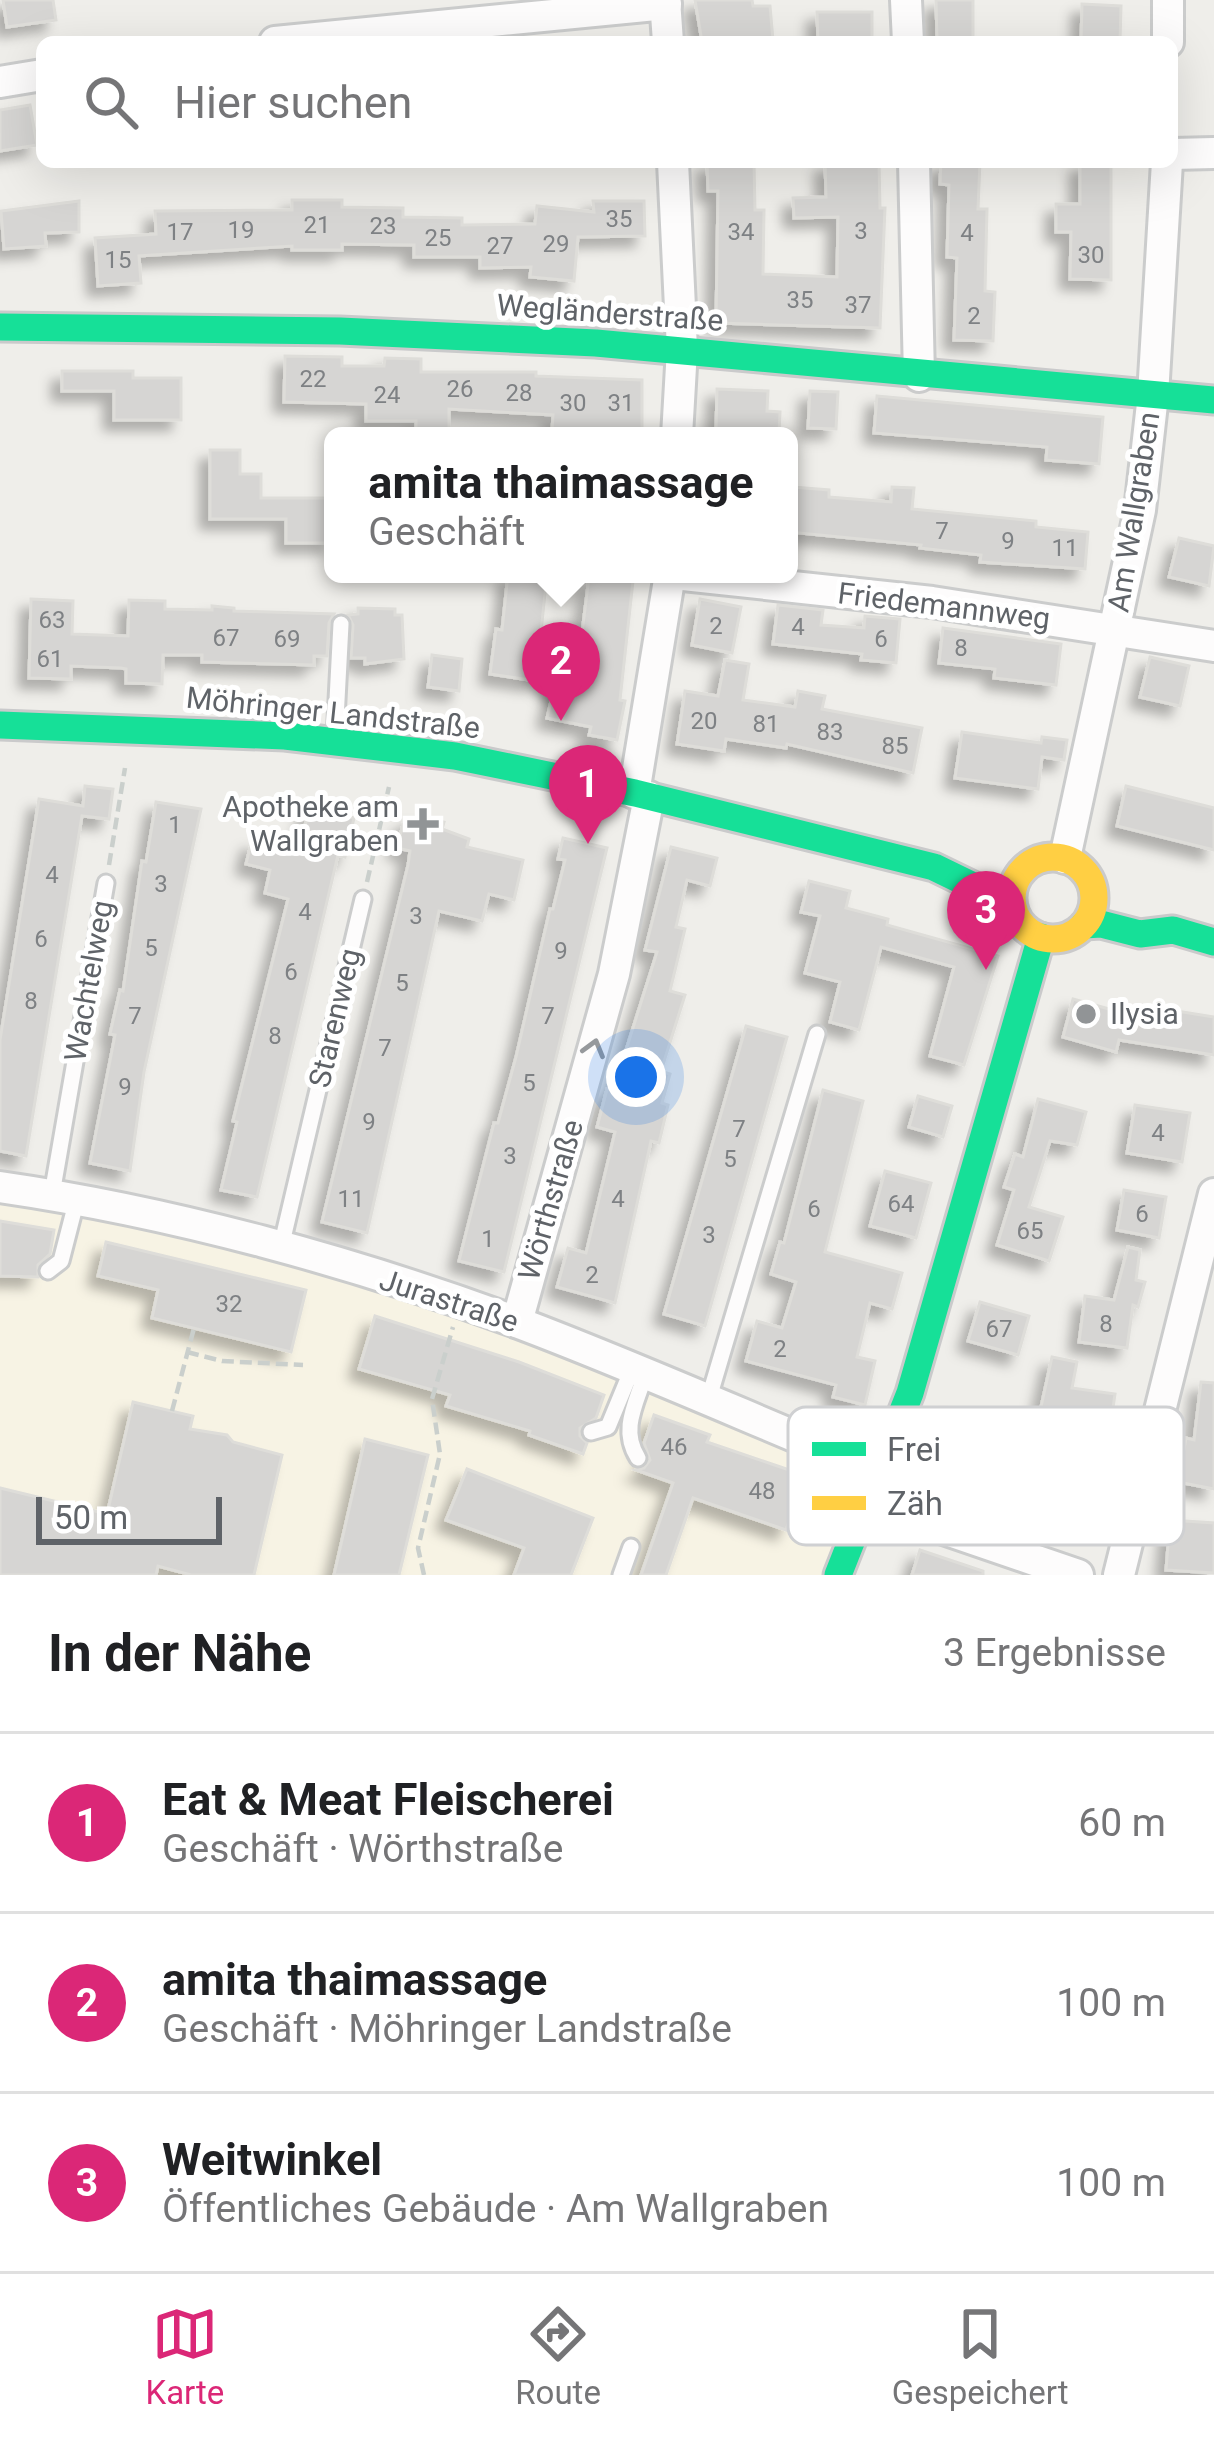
<!DOCTYPE html>
<html lang="de">
<meta charset="utf-8">
<style>
body{margin:0;font-family:Roboto,sans-serif;background:#f6f6f6;color:#202124}
.scale{position:absolute;left:36px;bottom:30px;width:186px;box-sizing:border-box;padding-left:12px;border:6px solid #5f6368;border-top:0;font-size:33px;line-height:42px;white-space:nowrap;color:#5f6368;-webkit-text-stroke:9px #fff;paint-order:stroke}
.you{position:absolute;left:636px;top:1077px;width:42px;height:42px;margin:-30px;border:9px solid #fff;border-radius:50%;background:#1a73e8;box-shadow:0 0 0 18px #1a73e833}
.badge{display:grid;place-items:center;width:78px;height:78px;border-radius:50%;background:#db2777;color:#fff;font-size:39px;font-weight:700}
.pin{position:absolute;translate:-50% -99px;filter:drop-shadow(0 3px 6px #0008)}
.pin::after{content:'';position:absolute;top:63px;width:42px;height:36px;background:inherit;clip-path:polygon(0 0,100% 0,50% 100%)}
.popup{position:absolute;left:324px;top:427px;width:474px;height:156px;box-sizing:border-box;display:grid;place-content:center;border-radius:18px;background:#fff;filter:drop-shadow(0 3px 9px #0005);font-size:39px;white-space:nowrap;color:#757577}
.popup b{font-size:45px;color:#202124}
.popup::after{content:'';position:absolute;left:50%;top:100%;margin-left:-24px;border:24px solid transparent;border-top-color:#fff}
.list{margin:0;padding:0;list-style:none}
h2{display:flex;justify-content:space-between;align-items:center;height:156px;margin:0;padding:0 48px;font-size:51px}
h2 small{font-size:39px;font-weight:400;color:#757577}
.list li{display:grid;grid-template-columns:78px 1fr auto;gap:36px;align-items:center;box-sizing:border-box;height:180px;padding:0 48px;border-top:3px solid #e0e0e0}
.list b{display:block;font-size:45px;white-space:nowrap}
.list p{margin:0;font-size:39px;white-space:nowrap;color:#757577}
.list em{font-size:39px;font-style:normal;color:#757577}
.icon{flex:none;width:66px;height:66px;fill:none;stroke:currentColor;stroke-width:2;stroke-linecap:round;stroke-linejoin:round}
.map{position:relative;flex:none;width:1214px;height:1575px;overflow:hidden}
.search{position:absolute;background:#fff;box-shadow:0 12px 48px #0002;left:36px;right:36px;top:36px;height:132px;display:flex;align-items:center;gap:30px;box-sizing:border-box;padding:0 42px;border-radius:18px;color:#757577;font-size:45px}
.sheet{height:696px;background:#fff}
nav{display:flex;justify-content:space-around;align-items:center;box-sizing:border-box;height:168px;border-top:3px solid #e0e0e0;background:#fff;font-size:33px;color:#757577}
nav a{display:grid;justify-items:center;gap:6px}
nav .on{color:#db2777}
.map>svg:first-child{display:block}
.commercial{fill:#f7f3e4}
.building{fill:#d6d5d3;stroke:#deddd9;stroke-width:3;filter:url(#shadow)}
.lines{fill:none;stroke-linecap:round;stroke-linejoin:round}
.lane-casing{stroke:#cbcccc;stroke-width:21}
.street-casing{stroke:#cbcccc;stroke-width:36}
.fast-casing{stroke:#cacacb;stroke-width:33}
.slow-casing{stroke:#cacacb;stroke-width:33}
.path{stroke:#cacfcc;stroke-width:4.5;stroke-dasharray:12 6;stroke-linecap:butt}
.lane{stroke:#fdfcfc;stroke-width:15}
.street{stroke:#fdfcfc;stroke-width:30}
.fast{stroke:#16e098;stroke-width:27}
.slow{stroke:#ffcf43;stroke-width:27}
.oneway{stroke:#96999c}
.poi-dot{fill:#919496;stroke:#fff;stroke-width:4.5}
.labels{text-anchor:middle;stroke-width:10;stroke-linejoin:round;paint-order:stroke}
.number-label{font-size:24px;fill:#7e8184}
.street-label{font-size:30px;fill:#5f6368;stroke:#fff}
.poi-label{font-size:30px;fill:#5f6368;stroke:#fff;text-anchor:end}
.key{fill:#fff;stroke:#cfd0d2;stroke-width:3}
.key-label{font-size:33px;fill:#5f6368}
</style>
<div class="map">
<svg width="1214" height="1575" viewBox="0 0 1214 1575">
<defs>
<filter id="shadow"><feDropShadow dx="-10" dy="10" stdDeviation="6" flood-color="#0004"/></filter>
</defs>
<rect width="100%" height="100%" fill="#efeeea"/>
<!-- commercial -->
<path class="commercial" d="M0,1176L285,1239L877,1469L836,1575H0Z"/>
<!-- building -->
<g class="building">
<path d="M3,0H53L56,20L7,27Z"/>
<path d="M695,0H752L753,6H770L773,40L702,42Z"/>
<path d="M936,0H973V40L937,41Z"/>
<path d="M1082,4L1121,6L1120,42H1081Z"/>
<path d="M817,12H872V42H818Z"/>
<path d="M30,105L37,145L0,151V110Z"/>
<path d="M707,162H754L755,210H764L763,274L837,277L838,217L794,218L793,198L826,197L825,162H879L880,208H885L880,328L716,323L718,191H708Z"/>
<path d="M941,162H980L978,209H987L985,291L995,292L993,341L954,340L957,258L947,257L949,185L940,184Z"/>
<path d="M1080,162H1111V280L1070,279L1071,232H1056V204H1080Z"/>
<path d="M292,200H342V207L403,208V217L462,218V225L535,224L537,206L594,212L593,201H644L645,236L578,237L574,281L530,277L531,267L480,268V257H414V245L342,244V250H292V246L139,256L141,283L98,286L95,238L156,234L155,211L292,210Z"/>
<path d="M79,201V232L45,233L46,246L4,249L1,211Z"/>
<path d="M285,356L342,357V366H384L385,358L421,359V372H536V376L642,380V436H619V430H552L553,415L449,409V433L416,432V421H366V404L284,402Z"/>
<path d="M62,371H133V378H181V420H114V391H62Z"/>
<path d="M717,389L768,391L767,411L780,412L779,433L716,430Z"/>
<path d="M810,391L838,392L836,429L808,428Z"/>
<path d="M877,396L1103,417L1099,464L1046,460L1047,447L874,433Z"/>
<path d="M210,450H240V474H261V498H333V543H286V519H210Z"/>
<path d="M793,487L829,490V497L891,502L892,487L914,488L912,509L1036,521V527L1088,532L1085,569L980,562L981,555L920,548L921,545L789,532Z"/>
<path d="M1179,538L1214,546L1209,586L1169,577Z"/>
<path d="M508,574H547L536,681L490,674L496,629L502,630Z"/>
<path d="M589,577L633,581L620,700L625,701L617,740L589,735L591,727L547,718L555,684L575,688Z"/>
<path d="M31,599L73,601L72,634L128,636L129,600L165,601V609L212,610V606L234,608V611L334,614L329,623L327,656H314V665L202,662V655H163L162,684L126,683V669L121,668L71,666V679L29,678Z"/>
<path d="M700,599L741,607L732,653L692,645Z"/>
<path d="M778,605L823,610L821,625L864,628L865,616L900,619L896,663L861,660L862,654L773,644Z"/>
<path d="M358,608L395,609V615H402L404,659L365,664V658H351L353,625L348,615L358,614Z"/>
<path d="M943,628L1061,644L1056,685L994,678L995,669L939,663Z"/>
<path d="M432,655L462,659L459,691L428,687Z"/>
<path d="M1150,657L1189,666L1180,706L1140,697Z"/>
<path d="M725,660L749,664L743,700L795,707L798,691L825,696L822,709L922,728L913,773L787,744L786,748L726,739L724,751L677,744L685,691L718,696Z"/>
<path d="M962,732L1041,743L1042,737L1067,740L1064,760L1042,757L1038,789L955,778Z"/>
<path d="M85,786L113,789L109,819L82,816L26,1156L0,1151V1040L39,799L83,806Z"/>
<path d="M1126,786L1214,808V850L1117,826Z"/>
<path d="M156,802L201,809L144,1072L130,1171L90,1163L115,1035L110,1034L120,990L123,991L142,861L146,862Z"/>
<path d="M309,808L354,818L345,857L338,855L257,1197L221,1190L237,1122L233,1121L288,899L265,893L270,870L246,864L252,840L299,852Z"/>
<path d="M417,816L444,822L442,829L469,839L467,847L523,860L514,900L489,894L482,921L439,911L367,1233L322,1222L408,865L410,851L397,848L403,824Z"/>
<path d="M563,838L607,848L504,1272L459,1261L494,1123H498L516,1057L550,909H553L565,860L558,859Z"/>
<path d="M671,847L717,858L710,886L687,880L676,927L685,929L670,991L685,995L661,1071L670,1074L662,1103L668,1105L659,1143L651,1141L615,1303L557,1287L568,1248L586,1253L615,1132L597,1127L607,1089L613,1091L657,952L645,950Z"/>
<path d="M809,881L850,891L846,908L888,919L887,925L998,956L964,1065L930,1056L954,967L881,947L859,1030L830,1022L840,982L805,973L820,916L801,912Z"/>
<path d="M1073,999L1156,1022L1158,1008L1214,1017V1055L1119,1040L1116,1052L1063,1037Z"/>
<path d="M746,1026L787,1037L705,1326L664,1314Z"/>
<path d="M823,1090L863,1101L825,1252L902,1273L892,1309L870,1303L857,1357L875,1361L865,1405L833,1397L836,1385L746,1361L757,1321L782,1328L796,1282L771,1274L780,1242L784,1243Z"/>
<path d="M918,1096L952,1106L943,1137L909,1127Z"/>
<path d="M1038,1099L1086,1112L1077,1145L1050,1141L1029,1207L1063,1217L1049,1261L997,1245L1014,1190L1004,1187L1015,1154L1023,1157Z"/>
<path d="M1135,1105L1190,1113L1182,1162L1127,1153Z"/>
<path d="M885,1171L931,1183L916,1238L870,1226Z"/>
<path d="M1124,1190L1166,1197L1159,1238L1117,1230Z"/>
<path d="M0,1221L54,1230L50,1254L38,1265V1277L0,1276Z"/>
<path d="M106,1242L306,1290L291,1352L152,1318L158,1290L98,1276Z"/>
<path d="M1128,1247L1140,1250L1136,1280L1145,1282L1138,1307L1133,1305L1127,1348L1079,1342L1085,1296L1114,1300Z"/>
<path d="M980,1302L1029,1316L1018,1355L968,1341Z"/>
<path d="M375,1316L519,1362L604,1395L596,1418L580,1428V1436L587,1443L583,1454L529,1435L530,1431L446,1406L450,1395L359,1369Z"/>
<path d="M1052,1357L1077,1362L1072,1388L1115,1394L1109,1436L1037,1425Z"/>
<path d="M1201,1382L1214,1383V1489L1178,1482L1186,1438L1194,1440Z"/>
<path d="M133,1402L193,1416L190,1429L227,1435L233,1442L282,1455L254,1575H191L158,1566L156,1575H0V1488L107,1514Z"/>
<path d="M951,1408L1000,1424L989,1458L940,1442Z"/>
<path d="M654,1415L710,1435L707,1442L804,1475L786,1530L693,1498L666,1575H641L673,1483L636,1470L644,1468L650,1460L644,1443Z"/>
<path d="M365,1439L428,1455L399,1575H334Z"/>
<path d="M467,1469L593,1518L571,1575H514L524,1548L446,1520Z"/>
<path d="M1044,1474L1095,1481L1090,1514L1040,1507Z"/>
<path d="M1170,1520L1214,1523V1573L1166,1570Z"/>
<path d="M920,1550L983,1571V1575H912Z"/>
</g>
<g class="lines">
<defs>
<g id="lane">
<path d="M335,738L341,624"/>
<path d="M52,1194L106,883"/>
<path d="M281,1247L363,899"/>
<path d="M48,1271L61,1261L77,1199"/>
<path d="M708,1401L817,1034"/>
<path d="M591,1432L608,1427L632,1369"/>
<path d="M638,1458C620,1430 636,1404 645,1375"/>
<path d="M621,1575L631,1547"/>
</g>
<g id="street">
<path d="M665,0L668,42"/>
<path d="M906,0L908,42"/>
<path d="M275,42L666,4"/>
<path d="M1168,42V0"/>
<path d="M0,82L42,75"/>
<path d="M1172,154L1214,153"/>
<path d="M673,162L682,349L677,436"/>
<path d="M914,162L919,376"/>
<path d="M674,574L932,602L1214,646"/>
<path d="M634,793L670,574"/>
<path d="M1065,858L1140,510L1153,395L1167,162"/>
<path d="M0,1187C173,1212 354,1262 519,1323C641,1369 760,1423 881,1472"/>
<path d="M517,1322L614,974L649,797"/>
<path d="M868,1503L1078,1575"/>
<path d="M1119,1575L1214,1194"/>
</g>
<g id="fast">
<path d="M0,327L340,331L596,343L1214,400"/>
<path d="M0,725L285,736L455,756L635,793L934,867L1012,905"/>
<path d="M1084,925L1101,924L1140,934L1173,930L1214,942"/>
<path d="M838,1575L910,1393L1041,937"/>
</g>
<circle id="slow" cx="1053" cy="898" r="41"/>
</defs>
<!-- lane casing -->
<use href="#lane" class="lane-casing"/>
<!-- street casing -->
<use href="#street" class="street-casing"/>
<!-- fast casing -->
<use href="#fast" class="fast-casing"/>
<!-- slow casing -->
<use href="#slow" class="slow-casing"/>
<!-- path -->
<g class="path">
<path d="M109,865L125,768"/>
<path d="M367,882L389,787"/>
<path d="M187,1352L222,1361L303,1365"/>
<path d="M172,1411L194,1328"/>
<path d="M424,1575L418,1548L440,1454L432,1399L453,1327"/>
</g>
<!-- lane -->
<use href="#lane" class="lane"/>
<!-- street -->
<use href="#street" class="street"/>
<!-- fast -->
<use href="#fast" class="fast"/>
<!-- slow -->
<use href="#slow" class="slow"/>
</g>
<!-- one-way arrows -->
<defs><path id="oneway-chevron" d="M-2-3.5L2.5 0L-2 3.5" fill="none" stroke-width="1.6" stroke-linecap="round" stroke-linejoin="round" transform="scale(3)"/></defs>
<use class="oneway" href="#oneway-chevron" transform="translate(594 1048) rotate(-74)"/>
<!-- markers -->
<g class="poi-dot">
<path d="M417 806h12v12h12v12h-12v12h-12v-12h-12v-12h12z"/>
<circle cx="1086" cy="1014" r="12"/>
</g>
<g class="labels">
<!-- number labels -->
<g class="number-label">
<text x="619" y="227">35</text>
<text x="317" y="233">21</text>
<text x="383" y="234">23</text>
<text x="241" y="238">19</text>
<text x="861" y="239">3</text>
<text x="180" y="240">17</text>
<text x="741" y="240">34</text>
<text x="967" y="241">4</text>
<text x="438" y="246">25</text>
<text x="556" y="252">29</text>
<text x="500" y="254">27</text>
<text x="1091" y="263">30</text>
<text x="118" y="268">15</text>
<text x="800" y="308">35</text>
<text x="858" y="313">37</text>
<text x="974" y="324">2</text>
<text x="313" y="387">22</text>
<text x="460" y="397">26</text>
<text x="519" y="401">28</text>
<text x="387" y="403">24</text>
<text x="573" y="411">30</text>
<text x="621" y="411">31</text>
<text x="942" y="539">7</text>
<text x="1008" y="549">9</text>
<text x="1065" y="556">11</text>
<text x="52" y="628">63</text>
<text x="716" y="634">2</text>
<text x="798" y="635">4</text>
<text x="226" y="646">67</text>
<text x="287" y="647">69</text>
<text x="881" y="647">6</text>
<text x="961" y="656">8</text>
<text x="50" y="667">61</text>
<text x="704" y="729">20</text>
<text x="766" y="732">81</text>
<text x="830" y="740">83</text>
<text x="895" y="754">85</text>
<text x="175" y="833">1</text>
<text x="52" y="883">4</text>
<text x="161" y="892">3</text>
<text x="305" y="920">4</text>
<text x="416" y="924">3</text>
<text x="41" y="947">6</text>
<text x="151" y="956">5</text>
<text x="561" y="959">9</text>
<text x="291" y="980">6</text>
<text x="402" y="991">5</text>
<text x="31" y="1009">8</text>
<text x="135" y="1024">7</text>
<text x="548" y="1024">7</text>
<text x="275" y="1044">8</text>
<text x="385" y="1056">7</text>
<text x="529" y="1091">5</text>
<text x="125" y="1095">9</text>
<text x="369" y="1130">9</text>
<text x="739" y="1137">7</text>
<text x="1158" y="1141">4</text>
<text x="510" y="1164">3</text>
<text x="730" y="1167">5</text>
<text x="351" y="1207">11</text>
<text x="618" y="1207">4</text>
<text x="901" y="1212">64</text>
<text x="814" y="1217">6</text>
<text x="1142" y="1222">6</text>
<text x="1030" y="1239">65</text>
<text x="709" y="1243">3</text>
<text x="488" y="1247">1</text>
<text x="592" y="1283">2</text>
<text x="229" y="1312">32</text>
<text x="1106" y="1332">8</text>
<text x="999" y="1337">67</text>
<text x="780" y="1357">2</text>
<text x="674" y="1455">46</text>
<text x="762" y="1499">48</text>
</g>
<!-- street labels -->
<g class="street-label">
<text transform="translate(610 313) rotate(4)" y="10">Wegländerstraße</text>
<text transform="translate(1134 512) rotate(-81)" y="10">Am Wallgraben</text>
<text transform="translate(944 606) rotate(7)" y="10">Friedemannweg</text>
<text transform="translate(333 713) rotate(6)" y="10">Möhringer Landstraße</text>
<text transform="translate(89 981) rotate(-80)" y="10">Wachtelweg</text>
<text transform="translate(335 1018) rotate(-77)" y="10">Starenweg</text>
<text transform="translate(551 1200) rotate(-74)" y="10">Wörthstraße</text>
<text transform="translate(449 1301) rotate(18)" y="10">Jurastraße</text>
</g>
<!-- poi labels -->
<g class="poi-label">
<text x="399" y="817">Apotheke am<tspan x="399" dy="34">Wallgraben</tspan></text>
<text x="1110" y="1024" text-anchor="start">Ilysia</text>
</g>
</g>
<!-- legend -->
<rect x="788" y="1407" width="396" height="138" rx="18" class="key"/>
<rect x="812" y="1442" width="54" height="14" fill="#16e098"/>
<rect x="812" y="1496" width="54" height="14" fill="#ffcf43"/>
<g class="key-label">
<text x="887" y="1461">Frei</text>
<text x="887" y="1515">Zäh</text>
</g>
</svg>
<div class="scale">50 m</div>
<div class="you"></div>
<div class="pin badge" style="left:588px;top:844px">1</div>
<div class="pin badge" style="left:561px;top:721px">2</div>
<div class="popup"><b>amita thaimassage</b>Geschäft</div>
<div class="pin badge" style="left:986px;top:970px">3</div>
<div class="search"><svg class="icon" aria-label="search" viewBox="0 0 24 24"><circle cx="10" cy="10" r="6"/><path d="M15 15l6 6"/></svg>Hier suchen</div>
</div>
<section class="sheet">
<h2>In der Nähe<small>3 Ergebnisse</small></h2>
<ul class="list">
<li><span class="badge">1</span><div><b>Eat &amp; Meat Fleischerei</b><p>Geschäft · Wörthstraße</p></div><em>60 m</em></li>
<li><span class="badge">2</span><div><b>amita thaimassage</b><p>Geschäft · Möhringer Landstraße</p></div><em>100 m</em></li>
<li><span class="badge">3</span><div><b>Weitwinkel</b><p>Öffentliches Gebäude · Am Wallgraben</p></div><em>100 m</em></li>
</ul>
</section>
<nav>
<a class="on"><svg class="icon" aria-label="map" viewBox="0 0 24 24"><path d="M3 6l6-2 6 2 6-2v14l-6 2-6-2-6 2zM9 4v14M15 6v14"/></svg>Karte</a>
<a><svg class="icon" aria-label="directions" viewBox="0 0 24 24"><path d="M12 3l9 9-9 9-9-9zM9 14v-3h6M13 9l2 2-2 2"/></svg>Route</a>
<a><svg class="icon" aria-label="saved" viewBox="0 0 24 24"><path d="M7 4h10v16l-5-4-5 4z"/></svg>Gespeichert</a>
</nav>
